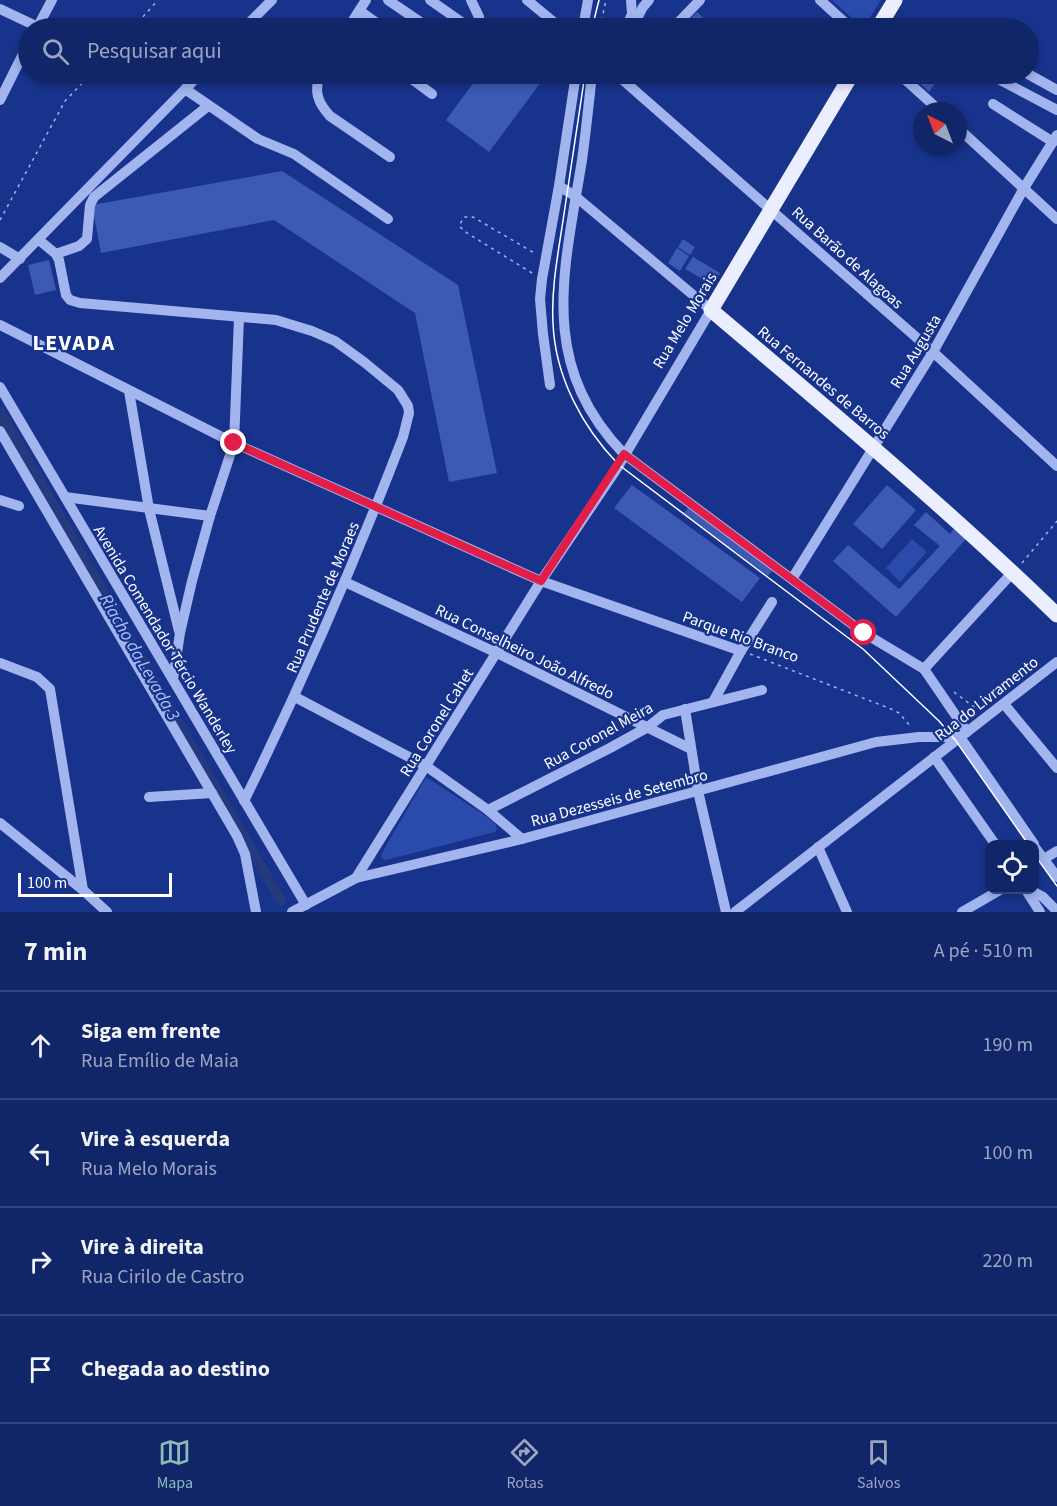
<!DOCTYPE html>
<html lang="pt">
<meta charset="utf-8">
<style>
body{margin:0;font-family:"Source Sans 3",sans-serif;background:#1e3271;color:#f1f3f6}
.controls{position:absolute;right:18px;bottom:18px;display:grid;overflow:hidden;border-radius:12px;box-shadow:0 3px 9px #0003}
.controls button{width:54px;height:54px;display:grid;place-items:center;padding:0;border:0;border-bottom:2px solid #30437d;background:#112669;color:#f1f3f6;font:30px sans-serif}
.compass{position:absolute;left:913px;top:102px;width:54px;height:54px;border-radius:50%;background:#112669;box-shadow:0 3px 9px #0003;rotate:318deg}
.scale{position:absolute;left:18px;bottom:15px;width:154px;box-sizing:border-box;padding-left:6px;border:3px solid #fff;border-top:0;font-size:16px;line-height:21px;white-space:nowrap;color:#fff;-webkit-text-stroke:4px #17338c;paint-order:stroke}
.stop{position:absolute;width:18px;height:18px;margin:-14px;border:4px solid #e11d48;border-radius:50%;background:#fff}
.stop.end{background:#e11d48;border-color:#fff;box-shadow:0 2px 6px #0008}
.list{margin:0;padding:0;list-style:none}
h2{display:flex;justify-content:space-between;align-items:center;height:78px;margin:0;padding:0 24px;font-size:26px}
h2 small{font-size:20px;font-weight:400;color:#9ca5c0}
.list li{display:grid;grid-template-columns:39px 1fr auto;gap:18px;align-items:center;box-sizing:border-box;height:108px;padding:0 24px;border-top:2px solid #30437d}
.list b{display:block;font-size:22px;white-space:nowrap}
.list p{margin:0;font-size:20px;white-space:nowrap;color:#9ca5c0}
.list em{font-size:20px;font-style:normal;color:#9ca5c0}
.icon{flex:none;width:33px;height:33px;fill:none;stroke:currentColor;stroke-width:2;stroke-linecap:round;stroke-linejoin:round}
.map{position:relative;flex:none;width:1057px;height:912px;overflow:hidden}
.search{position:absolute;background:#112669;box-shadow:0 3px 9px #0003;left:18px;right:18px;top:18px;height:66px;display:flex;align-items:center;gap:15px;box-sizing:border-box;padding:0 21px;border-radius:33px;color:#9ca5c0;font-size:22px}
.sheet{height:510px;background:#112669}
nav{display:flex;justify-content:space-around;align-items:center;box-sizing:border-box;height:84px;border-top:2px solid #30437d;background:#112669;font-size:16px;color:#9ca5c0}
nav a{display:grid;justify-items:center;gap:3px}
nav .on{color:#8bbbb9}
.map>svg:first-child{display:block}
.green{fill:#2a4bab}
.lines{fill:none;stroke-linecap:round;stroke-linejoin:round}
.canal{stroke:#253a7e;stroke-width:10}
.building{fill:#3c59b3}
.path{stroke:#a2b5ef;stroke-width:1.5;stroke-dasharray:3 4.5;stroke-linecap:butt}
.minor{stroke:#a2b5ef;stroke-width:10}
.major{stroke:#eaeeff;stroke-width:15}
.tram{stroke:#fff;stroke-width:1.5}
.route{stroke:#e11d48;stroke-width:8}
.labels{text-anchor:middle;stroke-width:4.5;stroke-linejoin:round;paint-order:stroke}
.street-label{font-size:16px;fill:#fff;stroke:#17338c}
.water-label{font-size:18px;font-style:italic;fill:#aec1f6;stroke:#17338c}
.district-label{font-size:22px;font-weight:bold;letter-spacing:1.5px;fill:#fff;stroke:#17338c}
</style>
<div class="map">
<svg width="1057" height="912" viewBox="0 0 1057 912">
<rect width="100%" height="100%" fill="#17338c"/>
<!-- green -->
<g class="green">
<path d="M832,0H881L863,28Z"/>
<path d="M912,539L927,552L900,582L886,568Z"/>
<path d="M426,777L495,822L497,829L495,832L386,860L382,858V853Z"/>
</g>
<g class="lines">
<!-- canal -->
<path class="canal" d="M0,412L281,901"/>
</g>
<!-- building -->
<g class="building">
<path d="M697,12L714,28H681Z"/>
<path d="M518,23L526,28H514Z"/>
<path d="M480,74H547L489,152L446,120Z"/>
<path d="M914,74H941L929,92L912,76Z"/>
<path d="M282,171L458,285L497,473L449,482L415,313L274,220L101,253L92,205Z"/>
<path d="M683,239L695,247L690,255L678,247Z"/>
<path d="M677,248L689,256L680,271L668,263Z"/>
<path d="M693,257L720,273L713,285L685,269Z"/>
<path d="M49,260L56,290L35,295L28,265Z"/>
<path d="M632,485L760,578L742,602L614,508Z"/>
<path d="M887,485L916,510L882,549L853,524Z"/>
<path d="M689,507L773,570L768,576L684,513Z"/>
<path d="M926,512L950,534L954,529L966,539L896,617L833,561L848,545L899,589L940,546L914,525Z"/>
</g>
<g class="lines">
<!-- path -->
<g class="path">
<path d="M133,28L158,0"/>
<path d="M600,28L606,0"/>
<path d="M0,220L65,101L91,74"/>
<path d="M532,273L467,233L459,226L464,217H473L536,254"/>
<path d="M1022,563L1057,521"/>
<path d="M750,654L891,709L899,713L911,727"/>
<path d="M954,692L978,710"/>
</g>
<!-- minor -->
<g class="minor">
<path d="M388,0L429,28"/>
<path d="M430,0L470,28"/>
<path d="M471,0L479,17L480,28"/>
<path d="M527,0L561,28"/>
<path d="M820,0L851,28"/>
<path d="M0,9L38,27"/>
<path d="M360,11L384,28"/>
<path d="M627,25L632,14L631,0"/>
<path d="M37,28L52,0"/>
<path d="M244,28L272,0"/>
<path d="M348,28L366,0"/>
<path d="M583,28L588,0"/>
<path d="M632,28L643,7L649,0"/>
<path d="M673,28L700,0"/>
<path d="M179,74L190,84"/>
<path d="M320,74C314,91 317,102 330,116L390,157"/>
<path d="M405,74L432,94"/>
<path d="M444,74L454,77L456,74"/>
<path d="M592,74C589,102 586,131 582,160C564,272 537,363 624,454L864,633L924,669L967,732"/>
<path d="M616,74L933,352L1057,466"/>
<path d="M899,74L940,111"/>
<path d="M989,74L1057,110"/>
<path d="M1028,74L1057,90"/>
<path d="M185,89L258,139L294,154L388,219"/>
<path d="M0,100L28,44"/>
<path d="M993,104L1053,142"/>
<path d="M958,128L1057,219"/>
<path d="M39,240L56,254L59,260L66,295L70,300L80,303L276,320L312,331L335,341L364,362L398,390L408,406L409,413L403,437C355,562 303,681 244,801"/>
<path d="M0,247L20,259"/>
<path d="M56,254L79,246L87,239L90,205L94,197L208,106"/>
<path d="M0,278L200,74"/>
<path d="M0,325L234,443L541,581L741,651"/>
<path d="M550,385L543,334L540,299L542,279L559,186L576,74"/>
<path d="M0,387L306,905"/>
<path d="M129,391L149,509L179,631"/>
<path d="M0,431L237,836L245,854L256,912"/>
<path d="M65,497L210,516"/>
<path d="M0,500L19,506"/>
<path d="M792,579L933,352L1024,188L1057,135"/>
<path d="M345,582L497,653L691,749"/>
<path d="M0,663L37,677L50,689L83,890"/>
<path d="M924,669L1013,572"/>
<path d="M173,679L180,633L192,581L210,516L234,443L239,318"/>
<path d="M295,697L426,766L488,810L522,839"/>
<path d="M713,702L741,651L772,602"/>
<path d="M1004,704L1057,768"/>
<path d="M685,709L698,791L726,912"/>
<path d="M960,737L1034,844"/>
<path d="M934,757L995,844"/>
<path d="M149,797L212,793"/>
<path d="M488,810L610,748L648,727L663,715L762,690"/>
<path d="M0,823L83,890L107,912"/>
<path d="M1034,846L1057,877"/>
<path d="M818,847L847,912"/>
<path d="M1044,859L1057,851"/>
<path d="M356,878L541,581L616,470L711,310L575,196L559,186"/>
<path d="M1026,890L1040,912"/>
<path d="M1030,890L1043,897L1057,911"/>
<path d="M292,912L356,878L522,839L876,742L919,737H960"/>
<path d="M735,912L1057,662"/>
<path d="M962,912L1000,890"/>
</g>
<!-- major -->
<g class="major">
<path d="M878,28L895,0"/>
<path d="M852,74L711,310C828,409 947,508 1057,615"/>
</g>
<!-- tram -->
<g class="tram">
<path d="M592,28L599,0"/>
<path d="M585,74C578,120 571,167 564,214C559,249 551,286 553,323C555,376 582,427 619,465L863,649L939,721L956,741L1028,844"/>
<path d="M1034,854L1057,886"/>
</g>
</g>
<g class="lines">
<!-- route -->
<path class="route" d="M234,443L541,581L624,454L864,633"/>
</g>
<g class="labels">
<!-- street labels -->
<g class="street-label">
<text transform="translate(848 257) rotate(42)" y="6">Rua Barão de Alagoas</text>
<text transform="translate(684 320) rotate(-59)" y="6">Rua Melo Morais</text>
<text transform="translate(915 351) rotate(-59)" y="6">Rua Augusta</text>
<text transform="translate(824 382) rotate(40)" y="6">Rua Fernandes de Barros</text>
<text transform="translate(322 597) rotate(-67)" y="6">Rua Prudente de Moraes</text>
<text transform="translate(741 636) rotate(20)" y="6">Parque Rio Branco</text>
<text transform="translate(166 639) rotate(59)" y="6">Avenida Comendador Tércio Wanderley</text>
<text transform="translate(525 651) rotate(26)" y="6">Rua Conselheiro João Alfredo</text>
<text transform="translate(986 698) rotate(-38)" y="6">Rua do Livramento</text>
<text transform="translate(436 722) rotate(-58)" y="6">Rua Coronel Cahet</text>
<text transform="translate(598 735) rotate(-29)" y="6">Rua Coronel Meira</text>
<text transform="translate(619 797) rotate(-15)" y="6">Rua Dezesseis de Setembro</text>
</g>
<!-- water labels -->
<g class="water-label">
<text transform="translate(140 657) rotate(60)" y="6">Riacho da Levada 3</text>
</g>
<!-- district labels -->
<g class="district-label">
<text x="74" y="350">LEVADA</text>
</g>
</g>
</svg>
<div class="controls">
<button><svg class="icon" aria-label="locate" viewBox="0 0 24 24"><circle cx="12" cy="12" r="6"/><path d="M12 2v4M12 18v4M2 12h4M18 12h4"/></svg></button>
</div>
<svg class="compass" viewBox="-18 -18 36 36"><path d="M0-13l5 13h-10z" fill="#e53935"/><path d="M0 13l5-13h-10z" fill="#9ca5c0"/></svg>
<div class="scale">100 m</div>
<div class="stop" style="left:864px;top:633px"></div>
<div class="stop end" style="left:234px;top:443px"></div>
<div class="search"><svg class="icon" aria-label="search" viewBox="0 0 24 24"><circle cx="10" cy="10" r="6"/><path d="M15 15l6 6"/></svg>Pesquisar aqui</div>
</div>
<section class="sheet">
<h2>7 min<small>A pé · 510 m</small></h2>
<ul class="list">
<li><svg class="icon" aria-label="ahead" viewBox="0 0 24 24"><path d="M12 20V5M6 11l6-6 6 6"/></svg><div><b>Siga em frente</b><p>Rua Emílio de Maia</p></div><em>190 m</em></li>
<li><svg class="icon" aria-label="left" viewBox="0 0 24 24"><path d="M17 20v-9H6M10 6l-5 5 5 5"/></svg><div><b>Vire à esquerda</b><p>Rua Melo Morais</p></div><em>100 m</em></li>
<li><svg class="icon" aria-label="right" viewBox="0 0 24 24"><path d="M7 20v-9h11M14 6l5 5-5 5"/></svg><div><b>Vire à direita</b><p>Rua Cirilo de Castro</p></div><em>220 m</em></li>
<li><svg class="icon" aria-label="arrive" viewBox="0 0 24 24"><path d="M6 21V4h12l-3 4 3 4H6"/></svg><div><b>Chegada ao destino</b></div></li>
</ul>
</section>
<nav>
<a class="on"><svg class="icon" aria-label="map" viewBox="0 0 24 24"><path d="M3 6l6-2 6 2 6-2v14l-6 2-6-2-6 2zM9 4v14M15 6v14"/></svg>Mapa</a>
<a><svg class="icon" aria-label="directions" viewBox="0 0 24 24"><path d="M12 3l9 9-9 9-9-9zM9 14v-3h6M13 9l2 2-2 2"/></svg>Rotas</a>
<a><svg class="icon" aria-label="saved" viewBox="0 0 24 24"><path d="M7 4h10v16l-5-4-5 4z"/></svg>Salvos</a>
</nav>
